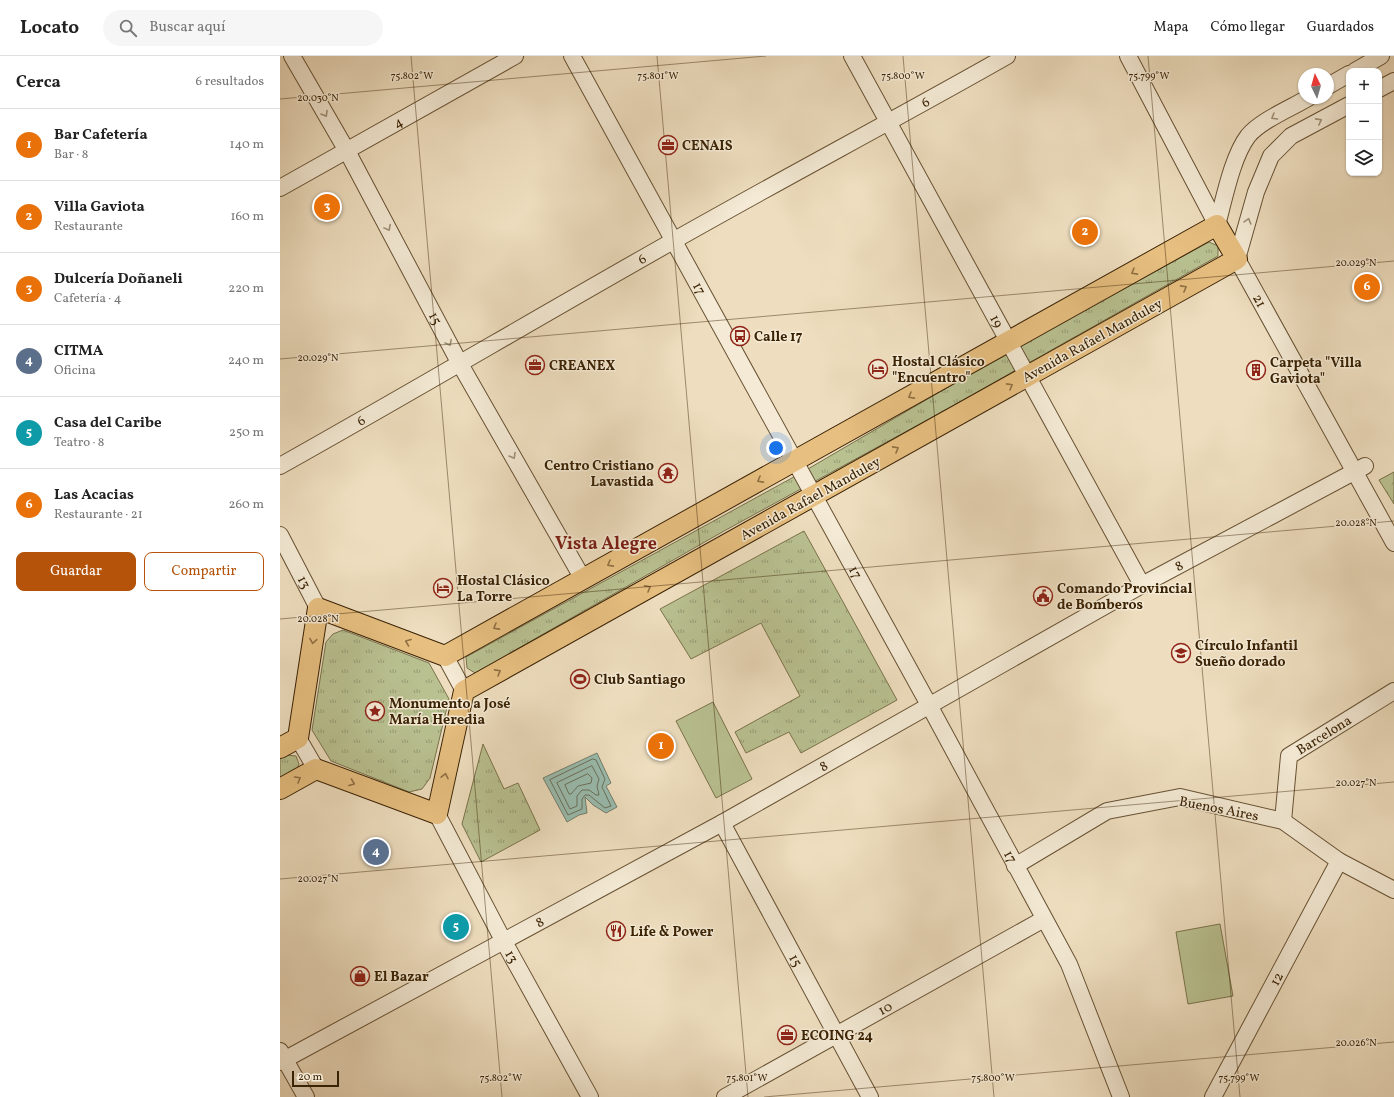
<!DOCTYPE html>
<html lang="es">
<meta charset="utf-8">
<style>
body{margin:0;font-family:Vollkorn,serif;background:#f6f6f6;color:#222}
.controls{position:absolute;right:12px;top:12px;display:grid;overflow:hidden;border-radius:8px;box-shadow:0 1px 3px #0004}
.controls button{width:36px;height:36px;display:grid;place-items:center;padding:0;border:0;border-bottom:1px solid #e0e0e0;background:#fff;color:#222;font:20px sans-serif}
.compass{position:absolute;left:1018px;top:12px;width:36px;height:36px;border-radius:50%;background:#fff;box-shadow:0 1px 3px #0004;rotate:355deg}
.scale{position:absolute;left:12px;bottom:10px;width:47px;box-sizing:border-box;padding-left:4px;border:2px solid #3a2204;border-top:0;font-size:11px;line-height:14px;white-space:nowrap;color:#3a2204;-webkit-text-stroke:3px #f4ead5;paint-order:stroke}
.you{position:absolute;left:496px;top:392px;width:14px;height:14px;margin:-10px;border:3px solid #fff;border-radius:50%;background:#1a73e8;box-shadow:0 0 0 6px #1a73e833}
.badge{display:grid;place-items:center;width:26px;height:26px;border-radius:50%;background:#b45309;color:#fff;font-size:13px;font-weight:700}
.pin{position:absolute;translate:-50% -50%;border:2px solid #fff;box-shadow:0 1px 4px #0006}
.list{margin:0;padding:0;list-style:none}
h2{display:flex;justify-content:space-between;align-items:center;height:52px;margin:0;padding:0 16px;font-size:17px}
h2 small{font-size:13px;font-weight:400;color:#767676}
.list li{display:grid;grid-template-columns:26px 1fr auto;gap:12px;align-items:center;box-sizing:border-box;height:72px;padding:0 16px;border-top:1px solid #e0e0e0}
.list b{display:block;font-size:15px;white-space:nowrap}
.list p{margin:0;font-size:13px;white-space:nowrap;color:#767676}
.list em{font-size:13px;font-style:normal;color:#767676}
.actions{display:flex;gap:8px;padding:12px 16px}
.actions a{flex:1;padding:9px 0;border:1px solid #b45309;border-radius:8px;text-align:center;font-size:14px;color:#b45309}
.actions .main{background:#b45309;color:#fff}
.icon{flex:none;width:22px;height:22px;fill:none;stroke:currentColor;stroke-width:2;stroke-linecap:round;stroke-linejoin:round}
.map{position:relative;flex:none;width:1114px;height:1041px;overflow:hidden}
header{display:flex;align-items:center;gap:24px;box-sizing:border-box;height:56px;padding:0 20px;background:#fff;border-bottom:1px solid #e0e0e0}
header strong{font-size:19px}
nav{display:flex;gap:22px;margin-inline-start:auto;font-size:14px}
.search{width:280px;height:36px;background:#f6f6f6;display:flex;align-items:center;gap:10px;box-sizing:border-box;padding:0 14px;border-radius:22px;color:#767676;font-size:15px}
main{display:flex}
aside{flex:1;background:#fff}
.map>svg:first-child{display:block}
.grass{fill:url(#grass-tufts);stroke:#7a724a}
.forest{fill:url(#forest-crowns);stroke:#7a724a}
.pitch{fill:#b9c191;stroke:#7a724a}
.water{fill:#99bcaf;stroke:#737e6b}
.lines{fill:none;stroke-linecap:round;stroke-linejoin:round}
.shore{stroke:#6a6f5a;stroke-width:1}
.minor-casing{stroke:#675133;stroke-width:18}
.major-casing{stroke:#3a2204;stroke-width:22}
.minor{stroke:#f4ead5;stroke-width:16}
.major{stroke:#e7bf80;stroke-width:20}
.oneway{stroke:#a09077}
.oneway2{stroke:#907042}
.ticks{fill:none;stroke:#3a2204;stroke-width:1;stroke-opacity:0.45}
.labels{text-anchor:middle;stroke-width:3;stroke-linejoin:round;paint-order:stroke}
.street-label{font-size:14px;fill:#3a2204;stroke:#f4ead5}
.poi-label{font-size:14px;font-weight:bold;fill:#3a2204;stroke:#f4ead5;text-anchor:start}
.district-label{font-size:18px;font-weight:bold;fill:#7a1f14;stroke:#f4ead5}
.ticks-label{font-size:10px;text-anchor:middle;fill:#3a2204;stroke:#f4ead5;stroke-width:3;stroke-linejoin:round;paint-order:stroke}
</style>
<header>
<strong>Locato</strong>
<div class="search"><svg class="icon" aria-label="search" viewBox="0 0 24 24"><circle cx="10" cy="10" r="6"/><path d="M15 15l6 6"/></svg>Buscar aquí</div>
<nav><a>Mapa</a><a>Cómo llegar</a><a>Guardados</a></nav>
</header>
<main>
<aside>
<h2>Cerca<small>6 resultados</small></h2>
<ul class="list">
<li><span class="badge" style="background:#e8710a">1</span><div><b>Bar Cafetería</b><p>Bar · 8</p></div><em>140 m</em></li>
<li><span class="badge" style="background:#e8710a">2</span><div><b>Villa Gaviota</b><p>Restaurante</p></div><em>160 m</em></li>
<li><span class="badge" style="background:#e8710a">3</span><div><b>Dulcería Doñaneli</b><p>Cafetería · 4</p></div><em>220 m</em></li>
<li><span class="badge" style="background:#5c6f8a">4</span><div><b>CITMA</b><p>Oficina</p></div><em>240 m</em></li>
<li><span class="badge" style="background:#0f9aa8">5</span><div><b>Casa del Caribe</b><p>Teatro · 8</p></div><em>250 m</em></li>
<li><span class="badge" style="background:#e8710a">6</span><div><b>Las Acacias</b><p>Restaurante · 21</p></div><em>260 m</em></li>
</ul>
<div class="actions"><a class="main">Guardar</a><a>Compartir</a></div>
</aside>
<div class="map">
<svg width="1114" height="1041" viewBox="0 0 1114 1041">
<defs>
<pattern id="grass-tufts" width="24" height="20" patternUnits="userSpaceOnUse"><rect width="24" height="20" fill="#b9c191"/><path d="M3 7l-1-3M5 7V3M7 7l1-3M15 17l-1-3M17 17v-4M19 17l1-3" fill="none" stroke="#979c74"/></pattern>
<pattern id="forest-crowns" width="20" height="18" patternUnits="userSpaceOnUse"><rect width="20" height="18" fill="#b9c191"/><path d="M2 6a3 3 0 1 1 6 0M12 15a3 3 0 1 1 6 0" fill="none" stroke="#979c74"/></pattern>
</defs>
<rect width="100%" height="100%" fill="#eedebf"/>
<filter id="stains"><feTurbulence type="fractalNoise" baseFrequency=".005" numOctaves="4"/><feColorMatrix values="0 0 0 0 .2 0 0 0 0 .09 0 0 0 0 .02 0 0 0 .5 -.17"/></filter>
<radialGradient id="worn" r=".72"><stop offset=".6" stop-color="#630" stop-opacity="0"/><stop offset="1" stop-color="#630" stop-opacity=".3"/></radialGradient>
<!-- grass -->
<g class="grass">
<path d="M929,186L938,190V200L669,352L444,475L195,617L187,612L186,601L521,417L733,293Z"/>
<path d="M524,475L617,644L521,697L509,676L466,697L455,676L520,640L481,567L411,603L380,553Z"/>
<path d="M63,574L149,607L169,643L150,722L142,733L129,736L51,705L32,674L46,586L53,578Z"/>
<path d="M203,688L224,733L238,727L260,774L201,806L182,768Z"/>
<path d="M7,699L16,700L19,708L17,713L0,723V703Z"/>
</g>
<!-- forest -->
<path class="forest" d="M1114,416V448L1099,424Z"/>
<!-- pitch -->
<g class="pitch">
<path d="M433,646L472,723L436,742L396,665Z"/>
<path d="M940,868L953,940L908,948L896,876Z"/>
</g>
<!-- water -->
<path class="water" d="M317,697L331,727L326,730L337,751L326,757L313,749L305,741L307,757L299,759L287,766L263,722Z"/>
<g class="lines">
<!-- shore -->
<g class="shore">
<path d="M313,703L316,704L325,723L322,731L331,750L325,752L309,739H305L302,743V753L288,759L270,724Z"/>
<path d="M312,710L319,723L317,730L319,739H316L309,734H302L297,740V750L290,753L277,727Z"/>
<path d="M308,718L312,722L311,727L298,730L291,738H289L285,729Z"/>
</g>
<defs>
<g id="minor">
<path id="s1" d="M12,0L67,95L180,308L303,523"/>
<path id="s2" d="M292,0L649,649L789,908L841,1041"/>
<path id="s3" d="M572,0L862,529"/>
<path d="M848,0L937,169"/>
<path d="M1075,15L1101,0"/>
<path d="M1048,30L1069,18"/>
<path d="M1099,33L1114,25"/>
<path id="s4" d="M1069,49L1011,80L991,100L976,136L957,203L1114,487"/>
<path id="s5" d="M0,132L235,0"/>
<path d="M937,169C944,144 952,101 968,80C980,65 1011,52 1028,42"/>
<path id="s6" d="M0,410C132,336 262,259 393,185C504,122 616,63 727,0"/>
<path id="s7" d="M0,479L38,552"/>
<path d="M165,600L184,635"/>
<path d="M18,682L36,713"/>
<path id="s8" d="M157,758L223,884L310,1041"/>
<path id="s9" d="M1003,765L1009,700L1114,635"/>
<path id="s10" d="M442,767L590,1041"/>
<path d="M735,810L827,755L900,741L1003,765L1059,805L1114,834"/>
<path d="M0,995L26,1041"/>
<path id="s11" d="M0,1006L442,767L862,529L1085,410"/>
<path id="s12" d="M445,1041L764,863"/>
<path id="s13" d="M933,1041L1059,805"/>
</g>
<path id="major" d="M0,692L18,682L38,552L165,600L937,169L957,203L184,635L157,758L36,713L0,733"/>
</defs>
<!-- minor casing -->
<use href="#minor" class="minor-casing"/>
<!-- major casing -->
<use href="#major" class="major-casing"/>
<!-- minor -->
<use href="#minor" class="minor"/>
<!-- major -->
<use href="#major" class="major"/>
</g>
<!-- one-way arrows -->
<defs><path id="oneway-chevron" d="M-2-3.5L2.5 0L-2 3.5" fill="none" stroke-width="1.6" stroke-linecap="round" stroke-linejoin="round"/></defs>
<g class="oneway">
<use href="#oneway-chevron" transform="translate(45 58) rotate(60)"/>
<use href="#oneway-chevron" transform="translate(994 61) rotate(150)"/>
<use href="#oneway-chevron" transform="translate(1039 65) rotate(-28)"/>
<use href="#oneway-chevron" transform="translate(968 165) rotate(-74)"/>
<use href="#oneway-chevron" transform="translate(108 172) rotate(62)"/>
<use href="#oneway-chevron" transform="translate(169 287) rotate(62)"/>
<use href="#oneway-chevron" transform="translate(233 400) rotate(60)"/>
</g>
<g class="oneway2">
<use href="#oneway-chevron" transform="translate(854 216) rotate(151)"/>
<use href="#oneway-chevron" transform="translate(904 232) rotate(-29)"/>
<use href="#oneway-chevron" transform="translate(730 330) rotate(-29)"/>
<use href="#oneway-chevron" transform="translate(631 340) rotate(151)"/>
<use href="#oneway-chevron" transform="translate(616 393) rotate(-29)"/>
<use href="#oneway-chevron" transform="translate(480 424) rotate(151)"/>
<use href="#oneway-chevron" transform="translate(330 508) rotate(151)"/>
<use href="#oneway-chevron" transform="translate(368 532) rotate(-29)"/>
<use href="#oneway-chevron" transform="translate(216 571) rotate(151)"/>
<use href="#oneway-chevron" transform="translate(33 585) rotate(99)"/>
<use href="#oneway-chevron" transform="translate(128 586) rotate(-159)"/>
<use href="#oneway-chevron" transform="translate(218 616) rotate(-29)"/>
<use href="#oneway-chevron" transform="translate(165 720) rotate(-78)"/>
<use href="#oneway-chevron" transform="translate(18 723) rotate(-30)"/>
<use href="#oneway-chevron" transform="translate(72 727) rotate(21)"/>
</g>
<!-- ticks -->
<path class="ticks" d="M131,0L222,1041M377,0L468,1041M623,0L714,1041M868,0L960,1041M0,43L486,0M0,303L1114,205M0,563L1114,465M0,823L1114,726M484,1041L1114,986"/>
<!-- icons -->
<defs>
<symbol id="office-ring" viewBox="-11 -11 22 22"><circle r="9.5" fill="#f4ead5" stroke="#8f2418" stroke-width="1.5"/><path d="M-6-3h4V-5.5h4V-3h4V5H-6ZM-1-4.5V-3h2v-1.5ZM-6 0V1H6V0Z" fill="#8f2418"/></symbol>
<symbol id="bus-ring" viewBox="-11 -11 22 22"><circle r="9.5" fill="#f4ead5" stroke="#8f2418" stroke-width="1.5"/><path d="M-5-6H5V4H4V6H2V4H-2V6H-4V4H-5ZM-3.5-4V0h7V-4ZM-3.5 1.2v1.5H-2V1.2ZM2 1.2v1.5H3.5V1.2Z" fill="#8f2418"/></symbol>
<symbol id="hotel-ring" viewBox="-11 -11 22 22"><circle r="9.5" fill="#f4ead5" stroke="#8f2418" stroke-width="1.5"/><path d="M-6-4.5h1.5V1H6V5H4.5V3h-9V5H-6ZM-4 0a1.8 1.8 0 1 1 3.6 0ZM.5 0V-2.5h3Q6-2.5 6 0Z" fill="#8f2418"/></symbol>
<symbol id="building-ring" viewBox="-11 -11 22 22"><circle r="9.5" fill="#f4ead5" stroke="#8f2418" stroke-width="1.5"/><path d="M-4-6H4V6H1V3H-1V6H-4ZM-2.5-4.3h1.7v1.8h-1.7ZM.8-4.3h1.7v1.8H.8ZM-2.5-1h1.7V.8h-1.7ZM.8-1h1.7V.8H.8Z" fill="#8f2418"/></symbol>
<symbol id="temple-ring" viewBox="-11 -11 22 22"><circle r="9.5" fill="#f4ead5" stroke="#8f2418" stroke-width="1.5"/><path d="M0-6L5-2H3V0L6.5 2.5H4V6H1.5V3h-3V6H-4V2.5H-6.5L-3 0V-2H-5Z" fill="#8f2418"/></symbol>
<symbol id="civic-ring" viewBox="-11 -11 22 22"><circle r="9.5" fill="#f4ead5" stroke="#8f2418" stroke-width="1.5"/><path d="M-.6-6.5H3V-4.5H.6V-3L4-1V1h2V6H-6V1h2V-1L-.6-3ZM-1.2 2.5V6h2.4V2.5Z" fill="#8f2418"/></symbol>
<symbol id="school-ring" viewBox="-11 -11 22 22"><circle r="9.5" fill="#f4ead5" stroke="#8f2418" stroke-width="1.5"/><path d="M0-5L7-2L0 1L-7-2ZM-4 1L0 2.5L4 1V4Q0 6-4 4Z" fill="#8f2418"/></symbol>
<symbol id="stadium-ring" viewBox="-11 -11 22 22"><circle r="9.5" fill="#f4ead5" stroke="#8f2418" stroke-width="1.5"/><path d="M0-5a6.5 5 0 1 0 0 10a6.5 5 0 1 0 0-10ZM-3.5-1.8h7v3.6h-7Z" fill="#8f2418"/></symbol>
<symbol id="sight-ring" viewBox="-11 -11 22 22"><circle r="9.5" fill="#f4ead5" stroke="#8f2418" stroke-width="1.5"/><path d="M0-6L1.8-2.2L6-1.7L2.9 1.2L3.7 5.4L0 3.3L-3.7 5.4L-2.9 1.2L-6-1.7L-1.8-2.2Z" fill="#8f2418"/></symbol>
<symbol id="restaurant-ring" viewBox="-11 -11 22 22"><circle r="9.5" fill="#f4ead5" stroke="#8f2418" stroke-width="1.5"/><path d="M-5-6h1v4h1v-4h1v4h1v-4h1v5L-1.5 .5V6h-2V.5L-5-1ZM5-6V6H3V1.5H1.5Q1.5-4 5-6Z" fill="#8f2418"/></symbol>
<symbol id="shop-ring" viewBox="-11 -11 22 22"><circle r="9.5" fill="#f4ead5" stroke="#8f2418" stroke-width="1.5"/><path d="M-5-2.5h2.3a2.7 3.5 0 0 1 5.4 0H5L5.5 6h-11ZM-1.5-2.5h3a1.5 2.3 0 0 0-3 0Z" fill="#8f2418"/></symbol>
</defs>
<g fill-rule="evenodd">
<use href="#office-ring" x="377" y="78" width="22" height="22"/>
<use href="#bus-ring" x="449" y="269" width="22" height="22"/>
<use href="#office-ring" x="244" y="298" width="22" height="22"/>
<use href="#hotel-ring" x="587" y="302" width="22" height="22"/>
<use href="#building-ring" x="965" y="303" width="22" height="22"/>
<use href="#temple-ring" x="377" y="406" width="22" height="22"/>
<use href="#hotel-ring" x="152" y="521" width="22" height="22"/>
<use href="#civic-ring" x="752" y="529" width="22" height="22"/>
<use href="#school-ring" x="890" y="586" width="22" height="22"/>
<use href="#stadium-ring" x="289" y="612" width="22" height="22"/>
<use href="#sight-ring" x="84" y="644" width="22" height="22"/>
<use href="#restaurant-ring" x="325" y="864" width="22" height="22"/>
<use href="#shop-ring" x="69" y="909" width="22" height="22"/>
<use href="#office-ring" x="496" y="968" width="22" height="22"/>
</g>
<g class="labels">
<!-- street labels -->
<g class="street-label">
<text dy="5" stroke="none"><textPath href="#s6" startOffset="741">6</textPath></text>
<text dy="5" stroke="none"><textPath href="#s5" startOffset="135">4</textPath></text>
<text dy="5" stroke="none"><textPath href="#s6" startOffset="417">6</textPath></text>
<text dy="5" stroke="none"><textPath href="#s2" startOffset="265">17</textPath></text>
<text dy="5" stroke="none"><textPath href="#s4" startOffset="250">21</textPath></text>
<text dy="5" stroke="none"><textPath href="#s1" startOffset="299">15</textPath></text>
<text dy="5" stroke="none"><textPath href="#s3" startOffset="302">19</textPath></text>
<text transform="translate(812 284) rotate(-29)" y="5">Avenida Rafael Manduley</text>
<text dy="5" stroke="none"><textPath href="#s6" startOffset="93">6</textPath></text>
<text transform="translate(530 442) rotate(-29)" y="5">Avenida Rafael Manduley</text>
<text dy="5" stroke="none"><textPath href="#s11" startOffset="1027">8</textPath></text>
<text dy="5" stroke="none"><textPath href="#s2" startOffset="589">17</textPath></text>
<text dy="5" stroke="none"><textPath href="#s7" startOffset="53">13</textPath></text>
<text dy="5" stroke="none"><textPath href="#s9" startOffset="106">Barcelona</textPath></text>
<text dy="5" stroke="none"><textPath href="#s11" startOffset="619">8</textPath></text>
<text transform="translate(939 752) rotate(11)" y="5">Buenos Aires</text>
<text dy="5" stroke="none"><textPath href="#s2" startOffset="913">17</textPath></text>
<text dy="5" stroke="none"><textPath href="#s11" startOffset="295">8</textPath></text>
<text dy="5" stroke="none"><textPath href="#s8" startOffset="161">13</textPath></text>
<text dy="5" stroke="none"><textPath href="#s10" startOffset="156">15</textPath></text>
<text dy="5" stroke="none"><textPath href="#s13" startOffset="134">12</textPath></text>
<text dy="5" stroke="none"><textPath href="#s12" startOffset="183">10</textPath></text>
</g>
<!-- poi labels -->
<g class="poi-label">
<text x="402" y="94">CENAIS</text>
<text x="474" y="285">Calle 17</text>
<text x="612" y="310">Hostal Clásico<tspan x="612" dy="16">"Encuentro"</tspan></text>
<text x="990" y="311">Carpeta "Villa<tspan x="990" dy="16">Gaviota"</tspan></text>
<text x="269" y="314">CREANEX</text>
<text x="374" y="414" text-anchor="end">Centro Cristiano<tspan x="374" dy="16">Lavastida</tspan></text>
<text x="177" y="529">Hostal Clásico<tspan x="177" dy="16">La Torre</tspan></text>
<text x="777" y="537">Comando Provincial<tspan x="777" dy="16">de Bomberos</tspan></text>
<text x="915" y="594">Círculo Infantil<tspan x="915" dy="16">Sueño dorado</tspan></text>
<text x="314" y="628">Club Santiago</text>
<text x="109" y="652">Monumento a José<tspan x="109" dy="16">María Heredia</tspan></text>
<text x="350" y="880">Life &amp; Power</text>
<text x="94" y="925">El Bazar</text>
<text x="521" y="984">ECOING 24</text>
</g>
<!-- district labels -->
<g class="district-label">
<text x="326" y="493">Vista Alegre</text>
</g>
</g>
<g class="ticks-label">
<text x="132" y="23">75.802°W</text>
<text x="378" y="23">75.801°W</text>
<text x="623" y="23">75.800°W</text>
<text x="869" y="23">75.799°W</text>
<text x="38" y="45">20.030°N</text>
<text x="1076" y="210">20.029°N</text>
<text x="38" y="305">20.029°N</text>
<text x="1076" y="470">20.028°N</text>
<text x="38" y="566">20.028°N</text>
<text x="1076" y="730">20.027°N</text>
<text x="38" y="826">20.027°N</text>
<text x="1076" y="990">20.026°N</text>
<text x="221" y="1025">75.802°W</text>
<text x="467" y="1025">75.801°W</text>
<text x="713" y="1025">75.800°W</text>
<text x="959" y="1025">75.799°W</text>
</g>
<rect width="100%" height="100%" filter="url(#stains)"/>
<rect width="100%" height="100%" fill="url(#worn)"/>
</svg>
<div class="controls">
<button>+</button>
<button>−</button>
<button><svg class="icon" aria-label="layers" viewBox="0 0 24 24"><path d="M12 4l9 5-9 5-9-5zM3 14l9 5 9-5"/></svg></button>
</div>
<svg class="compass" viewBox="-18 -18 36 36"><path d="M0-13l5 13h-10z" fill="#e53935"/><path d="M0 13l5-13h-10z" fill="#767676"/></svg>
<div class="scale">20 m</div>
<div class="you"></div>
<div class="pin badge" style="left:381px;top:690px;background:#e8710a">1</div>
<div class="pin badge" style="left:805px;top:176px;background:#e8710a">2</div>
<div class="pin badge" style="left:47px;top:151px;background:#e8710a">3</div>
<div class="pin badge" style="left:96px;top:796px;background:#5c6f8a">4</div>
<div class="pin badge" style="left:176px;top:871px;background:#0f9aa8">5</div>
<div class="pin badge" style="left:1087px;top:231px;background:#e8710a">6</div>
</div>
</main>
